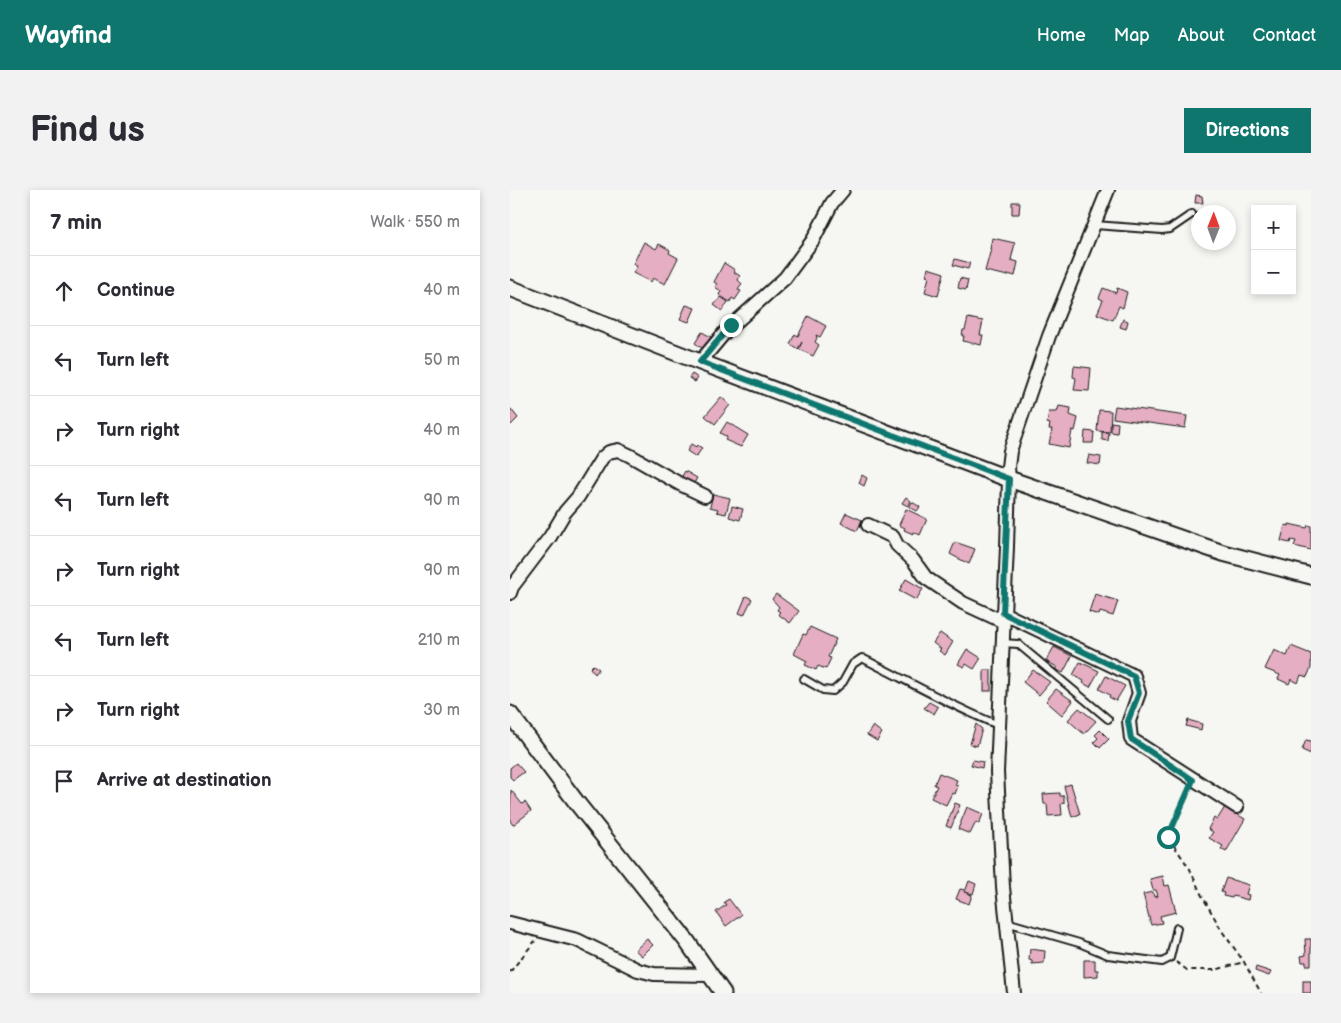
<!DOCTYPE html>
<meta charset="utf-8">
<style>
body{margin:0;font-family:"Balsamiq Sans",sans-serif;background:#f2f2f3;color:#2b2b33}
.controls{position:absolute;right:15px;top:15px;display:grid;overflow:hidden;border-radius:0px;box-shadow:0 2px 8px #0003}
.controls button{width:45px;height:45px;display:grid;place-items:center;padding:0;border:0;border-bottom:1px solid #e1e1e2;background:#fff;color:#2b2b33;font:25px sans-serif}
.compass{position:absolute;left:681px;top:15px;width:45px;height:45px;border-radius:50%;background:#fff;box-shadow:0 2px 8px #0003;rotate:1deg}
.stop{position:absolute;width:15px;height:15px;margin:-11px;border:4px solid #0f766e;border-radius:50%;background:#fff}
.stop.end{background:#0f766e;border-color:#fff;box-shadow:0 1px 5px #0008}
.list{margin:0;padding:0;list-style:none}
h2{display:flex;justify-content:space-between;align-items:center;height:65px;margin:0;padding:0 20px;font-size:21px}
h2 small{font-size:16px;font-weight:400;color:#7c7c81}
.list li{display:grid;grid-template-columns:32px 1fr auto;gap:15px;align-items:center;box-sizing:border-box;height:70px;padding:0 20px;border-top:1px solid #e1e1e2}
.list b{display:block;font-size:19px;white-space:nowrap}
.list em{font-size:16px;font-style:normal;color:#7c7c81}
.icon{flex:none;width:28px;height:28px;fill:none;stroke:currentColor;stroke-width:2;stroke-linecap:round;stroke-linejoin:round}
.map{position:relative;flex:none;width:801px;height:803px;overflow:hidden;border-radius:0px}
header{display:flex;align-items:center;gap:30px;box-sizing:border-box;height:70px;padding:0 25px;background:#0f766e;color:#fff}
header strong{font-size:24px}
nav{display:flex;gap:28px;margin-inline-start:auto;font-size:18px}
.intro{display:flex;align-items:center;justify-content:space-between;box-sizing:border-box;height:120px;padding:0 30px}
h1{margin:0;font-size:35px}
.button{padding:12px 22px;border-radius:0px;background:#0f766e;color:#fff;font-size:18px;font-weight:700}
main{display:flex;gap:30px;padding:0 30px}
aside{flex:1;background:#fff;border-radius:0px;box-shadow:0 2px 8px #0003}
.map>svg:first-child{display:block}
.building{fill:#e5aec3;stroke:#1c1c1c}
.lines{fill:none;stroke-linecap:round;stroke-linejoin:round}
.service-casing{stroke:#1c1c1c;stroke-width:10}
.minor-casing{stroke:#1c1c1c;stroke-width:16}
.tertiary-casing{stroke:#1c1c1c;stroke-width:19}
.path{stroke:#1c1c1c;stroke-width:2;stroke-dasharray:5 4;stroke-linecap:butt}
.service{stroke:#f6f6f2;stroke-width:6}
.minor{stroke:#f6f6f2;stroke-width:12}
.tertiary{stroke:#f6f6f2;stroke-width:15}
.route{stroke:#0f766e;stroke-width:6}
</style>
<header>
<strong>Wayfind</strong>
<nav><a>Home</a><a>Map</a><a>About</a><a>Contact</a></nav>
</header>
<div class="intro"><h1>Find us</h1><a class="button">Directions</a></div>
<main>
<aside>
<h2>7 min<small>Walk · 550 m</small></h2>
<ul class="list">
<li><svg class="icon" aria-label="ahead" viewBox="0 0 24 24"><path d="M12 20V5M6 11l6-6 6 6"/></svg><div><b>Continue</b></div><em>40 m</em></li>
<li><svg class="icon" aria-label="left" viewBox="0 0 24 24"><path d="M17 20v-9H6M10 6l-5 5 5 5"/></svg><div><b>Turn left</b></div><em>50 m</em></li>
<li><svg class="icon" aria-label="right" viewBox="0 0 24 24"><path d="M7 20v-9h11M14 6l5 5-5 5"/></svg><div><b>Turn right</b></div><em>40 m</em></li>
<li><svg class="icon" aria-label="left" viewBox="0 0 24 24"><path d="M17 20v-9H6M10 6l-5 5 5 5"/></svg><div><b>Turn left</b></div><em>90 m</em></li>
<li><svg class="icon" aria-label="right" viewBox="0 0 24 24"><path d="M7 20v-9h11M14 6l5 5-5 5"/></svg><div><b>Turn right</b></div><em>90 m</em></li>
<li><svg class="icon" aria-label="left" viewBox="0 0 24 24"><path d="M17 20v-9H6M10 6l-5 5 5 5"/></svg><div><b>Turn left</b></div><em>210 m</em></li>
<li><svg class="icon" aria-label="right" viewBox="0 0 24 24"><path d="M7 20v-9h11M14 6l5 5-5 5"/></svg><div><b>Turn right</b></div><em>30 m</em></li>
<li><svg class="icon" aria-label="arrive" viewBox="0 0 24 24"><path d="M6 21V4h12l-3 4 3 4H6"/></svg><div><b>Arrive at destination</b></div></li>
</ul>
</aside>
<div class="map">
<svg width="801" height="803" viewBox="0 0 801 803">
<rect width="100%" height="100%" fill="#f6f6f2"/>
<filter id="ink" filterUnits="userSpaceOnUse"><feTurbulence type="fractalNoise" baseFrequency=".02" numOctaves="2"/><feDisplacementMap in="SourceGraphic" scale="10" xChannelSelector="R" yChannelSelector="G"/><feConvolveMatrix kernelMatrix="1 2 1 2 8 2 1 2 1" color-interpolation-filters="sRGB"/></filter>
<g filter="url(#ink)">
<!-- building -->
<g class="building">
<path d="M686,5L692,6L693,13H685Z"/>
<path d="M502,12H510L509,24H502Z"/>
<path d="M482,48L505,53L501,70L508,72L505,86L498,84V86L475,81L481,59H480Z"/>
<path d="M134,52L146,59L149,54L160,60L159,63L168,68L155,94L143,88L141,92L123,83L127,76L123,74Z"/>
<path d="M445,69L460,73L458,79L443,75Z"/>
<path d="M214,73L225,80L224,82L230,86L228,90L232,94L228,100L231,101L225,110L222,108L220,112L209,105L211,101L205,97L207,94L204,92Z"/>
<path d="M418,78L434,83L428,106L415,102L419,87L416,86Z"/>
<path d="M450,88L458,90L456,100L448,98Z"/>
<path d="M593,98L606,103L607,98L617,102L613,118L609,116L603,130L587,124L593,110L589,108Z"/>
<path d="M211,107L218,112L212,121L204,115Z"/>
<path d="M176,115L185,118L179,132L170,129Z"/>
<path d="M298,126L316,136L310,147L306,145L307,148L305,152L309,155L303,166L289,159L292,152L288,159L280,154L285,144L288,146Z"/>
<path d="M458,128L473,131L470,145H473L471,155L453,151L454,146H452L453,140H455Z"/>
<path d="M613,129L618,131L616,139L610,137Z"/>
<path d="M192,142L201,147L193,159L185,153Z"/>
<path d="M564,176L581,178L579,201L564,200L566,188L563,187Z"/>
<path d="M182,184L188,188L185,192L179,188Z"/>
<path d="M211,207L220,215L205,234L195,226Z"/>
<path d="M549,216L561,218L560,225L568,228L565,241L562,240L559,258L539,254L542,239H539L540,234L537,233L539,222H547Z"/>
<path d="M605,216L677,226L675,238L603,228Z"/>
<path d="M0,218L8,228L1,235L0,234Z"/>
<path d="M589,220L601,221L600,242L587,241Z"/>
<path d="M217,232L238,245L231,257L215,250L217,247L210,243Z"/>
<path d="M601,232L608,233L607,243L601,242Z"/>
<path d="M575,241L584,242L583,253H574Z"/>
<path d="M592,242L599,243L598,251L592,250Z"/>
<path d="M181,254L186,257L187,255L192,258L186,267L177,261Z"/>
<path d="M579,265L591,267L590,275L577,273Z"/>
<path d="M175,281L187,288L183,295L170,290Z"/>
<path d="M352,285L357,288L354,296L349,293Z"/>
<path d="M203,304L220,308L216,324L207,322L208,319L200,317Z"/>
<path d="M396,307L401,311L398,316L392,313Z"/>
<path d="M402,312L410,317L407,321L399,317Z"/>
<path d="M222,316L233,319L230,330L219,327Z"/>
<path d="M396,319L417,329L410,345L404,342L403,344L394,340L395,338L389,335Z"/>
<path d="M336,323L352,330L347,341L331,333Z"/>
<path d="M779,334L797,338L798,335L801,336V360L784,356L786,351L781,350L780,353L771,351L775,335L779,336Z"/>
<path d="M445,352L465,359L459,374L440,364Z"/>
<path d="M396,389L413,399L406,410L389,401Z"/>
<path d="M266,404L289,421L280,433L268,424L270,422L267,420L269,417L262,409Z"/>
<path d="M585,404L608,411L603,426L590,422L589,425L579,422Z"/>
<path d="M236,406L242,409L234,425L229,423Z"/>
<path d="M300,437L326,449L318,467L321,468L316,479L308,476L306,480L295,475L297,471L284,464L293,444L296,445Z"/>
<path d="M430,443L443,452L435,465L429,461L431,459L423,453Z"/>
<path d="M781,456L801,464V478L797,487L791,485L788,493L781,489L779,494L768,489L770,485L755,479L764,460L777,466Z"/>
<path d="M544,457L562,466L553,483L545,479L547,477L536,471Z"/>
<path d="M457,459L471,468L464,479L456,474L454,477L448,474Z"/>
<path d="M570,472L589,481L580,497L573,493L574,491L563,485Z"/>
<path d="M83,475L89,479L85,484L80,478Z"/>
<rect x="474" y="480" width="7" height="21"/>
<path d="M523,480L540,492L529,505L513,492Z"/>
<path d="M596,486L615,496L606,511L599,507L600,505L589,499Z"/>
<path d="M546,499L563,511L552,525L536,511Z"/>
<path d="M419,512L428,517L424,524L414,518Z"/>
<path d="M569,518L586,531L574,544L558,530Z"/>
<path d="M678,530L692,534L691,540L676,536Z"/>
<path d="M466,534L472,539L467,556L460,554Z"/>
<path d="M363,536L372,543L367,551L357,545Z"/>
<path d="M590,540L599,549L590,558L584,552L588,548L585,545Z"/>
<path d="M796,550L801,551V564L792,560Z"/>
<path d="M463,570L473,572L472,578L461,575Z"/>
<path d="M6,573L14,582L3,590L0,587V578Z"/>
<path d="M429,583L447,590L445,595L448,596L445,604L442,603L436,615L421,608L427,596L424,595Z"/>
<path d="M561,594L570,624L562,627L554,596Z"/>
<path d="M1,600L12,614L15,612L21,621L3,635L0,631Z"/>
<path d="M550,603V606H554V613L551,614L552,625L538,626L537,614H534L533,604Z"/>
<path d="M445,613L450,615L441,638L436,636Z"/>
<path d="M457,617L473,624L469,634L466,632L460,644L448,639Z"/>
<path d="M715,617L735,629L716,662L711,659L713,656L699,648L703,642L698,639L704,628L707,630Z"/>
<path d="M653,686L655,696L659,695L666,722L650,726L652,733L641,735L633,704L643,702L644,707L648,706L646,700H643L640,689Z"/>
<path d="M716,688L739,695L736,704L739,705L738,710L723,706L722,708L713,706L714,703L711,702Z"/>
<path d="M459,691L466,694L463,704L455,702Z"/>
<path d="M450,699L455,700L454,702L462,705L459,714L446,709Z"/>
<path d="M219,709L231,725L216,736L206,722L216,715L214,712Z"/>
<path d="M137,749L143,755L132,766L125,760Z"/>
<path d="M795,749H801V775H796V772H792L791,766L796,765Z"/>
<path d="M520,759L535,761L534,773L522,774V771L519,770Z"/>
<path d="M574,770H585V780H588V786L574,787Z"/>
<path d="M746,777L761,782L759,786L745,781Z"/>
<rect x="793" y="791" width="8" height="12"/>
</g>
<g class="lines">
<defs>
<g id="service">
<path d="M585,35L652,40L660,39L682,24"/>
<path d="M492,453L508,454L598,529"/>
<path d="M294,489L313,500L323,501L333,492L343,474L352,468C398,491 441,516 488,535"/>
<path d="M496,732L569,753L598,765L652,772L660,768L667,738"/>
</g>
<g id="minor">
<path d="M190,172L216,141L275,88L303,50L322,13L333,0"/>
<path d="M358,335L383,347L387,355L403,370L416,388L453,413L492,431"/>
<path d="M0,403L2,397L40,347L55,322L68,307L92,268L99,262L108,260L119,265L170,294L195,306"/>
<path d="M493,423L624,486L629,503L619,531L621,549L727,617"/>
<path d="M0,733L67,750L128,780L144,784L200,785"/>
<path d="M504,803L493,697L487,582L497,357L499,289L498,277L500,261L539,146L598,0"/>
</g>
<g id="tertiary">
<path d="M0,98L190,172L499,289L713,363L801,386"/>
<path d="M0,524L67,613L176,750L213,803"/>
</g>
</defs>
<!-- service casing -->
<use href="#service" class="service-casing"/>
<!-- minor casing -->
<use href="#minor" class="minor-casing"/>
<!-- tertiary casing -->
<use href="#tertiary" class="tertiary-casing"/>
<!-- path -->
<g class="path">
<path d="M679,599L658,647L680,679L690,702L712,741L734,772L751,803"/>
<path d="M666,772L677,780H705L734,772"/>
<path d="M0,782L25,751"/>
</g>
<!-- service -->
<use href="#service" class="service"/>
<!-- minor -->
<use href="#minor" class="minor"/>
<!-- tertiary -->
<use href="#tertiary" class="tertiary"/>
</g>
</g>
<g class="lines" filter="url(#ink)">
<!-- route -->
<path class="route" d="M221,135L190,172L499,289L493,423L624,486L629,503L618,531L621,549L683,590L658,647"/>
</g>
</svg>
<div class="controls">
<button>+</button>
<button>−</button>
</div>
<svg class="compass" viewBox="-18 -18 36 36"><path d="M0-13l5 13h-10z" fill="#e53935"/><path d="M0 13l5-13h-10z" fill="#7c7c81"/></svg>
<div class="stop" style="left:658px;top:647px"></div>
<div class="stop end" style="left:221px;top:135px"></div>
</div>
</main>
